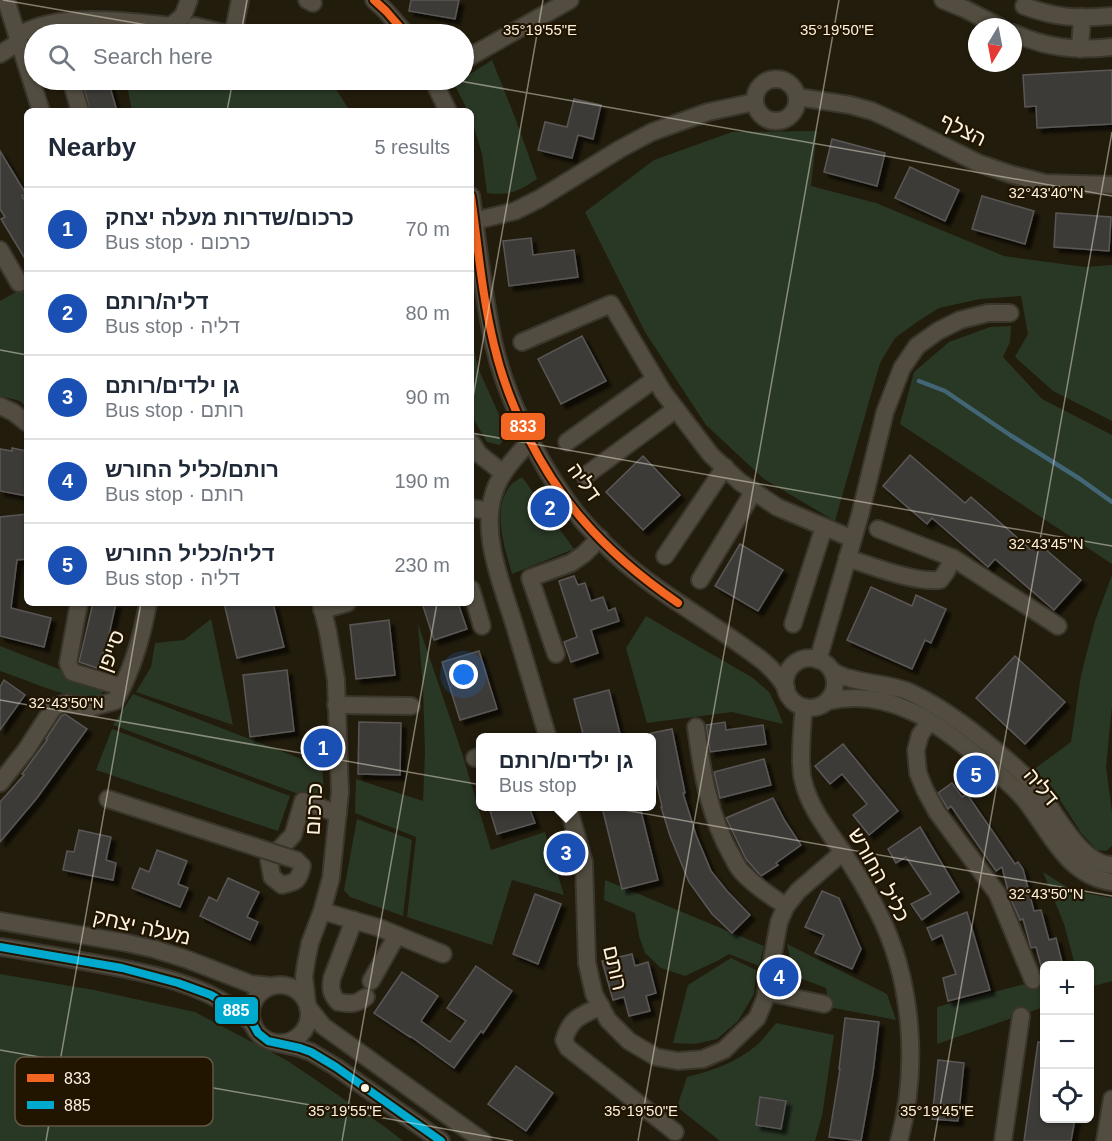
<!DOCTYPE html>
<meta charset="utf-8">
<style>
body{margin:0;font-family:Helvetica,"Noto Sans Hebrew",sans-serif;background:#f2f2f3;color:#1f2937}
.controls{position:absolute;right:18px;bottom:18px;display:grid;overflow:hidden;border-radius:9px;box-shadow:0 2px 4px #0004}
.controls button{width:54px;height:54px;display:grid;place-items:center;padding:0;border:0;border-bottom:2px solid #e0e1e3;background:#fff;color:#1f2937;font:30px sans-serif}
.compass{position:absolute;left:968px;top:18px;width:54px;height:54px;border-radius:50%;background:#fff;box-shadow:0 2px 4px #0004;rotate:190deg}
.you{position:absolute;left:464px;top:675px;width:21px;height:21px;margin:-15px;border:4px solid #fff;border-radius:50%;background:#1a73e8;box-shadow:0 0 0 9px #1a73e833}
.badge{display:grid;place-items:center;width:39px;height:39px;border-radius:50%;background:#606262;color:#fff;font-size:20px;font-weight:700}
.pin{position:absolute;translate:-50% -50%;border:3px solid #fff;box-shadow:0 2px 6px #0006}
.popup{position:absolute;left:476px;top:733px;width:180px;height:78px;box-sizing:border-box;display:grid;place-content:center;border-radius:9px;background:#fff;filter:drop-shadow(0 2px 4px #0005);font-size:20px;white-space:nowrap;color:#747a83}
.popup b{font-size:22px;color:#1f2937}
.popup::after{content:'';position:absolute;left:50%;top:100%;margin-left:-12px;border:12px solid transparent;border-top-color:#fff}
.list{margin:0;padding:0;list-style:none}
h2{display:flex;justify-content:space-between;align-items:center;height:78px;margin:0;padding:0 24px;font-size:26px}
h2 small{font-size:20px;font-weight:400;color:#747a83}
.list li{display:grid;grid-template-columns:39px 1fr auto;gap:18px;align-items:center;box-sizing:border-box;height:84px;padding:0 24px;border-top:2px solid #e0e1e3}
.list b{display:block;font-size:22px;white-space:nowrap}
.list p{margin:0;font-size:20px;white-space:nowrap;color:#747a83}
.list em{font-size:20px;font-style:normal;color:#747a83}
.icon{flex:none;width:33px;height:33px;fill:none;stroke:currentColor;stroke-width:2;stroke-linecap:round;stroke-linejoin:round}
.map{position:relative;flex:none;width:1112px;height:1141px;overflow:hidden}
.search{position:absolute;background:#fff;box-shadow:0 2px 4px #0004;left:24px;top:24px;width:450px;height:66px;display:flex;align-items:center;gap:15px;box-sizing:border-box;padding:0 21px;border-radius:33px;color:#747a83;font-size:22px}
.panel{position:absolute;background:#fff;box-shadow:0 2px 4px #0004;left:24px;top:108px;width:450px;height:498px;border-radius:9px}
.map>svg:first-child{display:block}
.green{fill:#293725}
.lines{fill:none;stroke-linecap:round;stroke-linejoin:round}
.stream{stroke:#436676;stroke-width:4.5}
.building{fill:#3e3b39;stroke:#5a5756;stroke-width:1.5;filter:url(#shadow)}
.minor-casing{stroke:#3b362c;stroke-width:20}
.minor{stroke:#524d40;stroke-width:16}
.minor-bridge-casing{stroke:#3b362c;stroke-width:20;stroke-linecap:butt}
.minor-bridge{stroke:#524d40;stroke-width:16}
.bus-1-casing{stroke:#221500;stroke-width:12}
.bus-2-casing{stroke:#221500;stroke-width:12}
.bus-1{stroke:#f26522;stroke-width:8}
.bus-2{stroke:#00a9ce;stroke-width:8}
.ticks{fill:none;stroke:#fbf2e1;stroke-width:1.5;stroke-opacity:0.45}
.bus-dot{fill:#fbf2e1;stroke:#221500;stroke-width:2}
.labels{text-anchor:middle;stroke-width:4.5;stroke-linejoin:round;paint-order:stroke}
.street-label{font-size:21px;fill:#fbf2e1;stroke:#221500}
.key{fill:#221500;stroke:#635744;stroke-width:1.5}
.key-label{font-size:16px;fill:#fbf2e1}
.ticks-label{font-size:15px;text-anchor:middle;fill:#fbf2e1;stroke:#221500;stroke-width:4.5;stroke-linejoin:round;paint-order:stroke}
.line-badge{stroke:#221500;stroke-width:2}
.badge-label{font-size:16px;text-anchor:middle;font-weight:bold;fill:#fff}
</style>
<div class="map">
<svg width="1112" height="1141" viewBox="0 0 1112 1141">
<defs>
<filter id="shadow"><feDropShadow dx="5" dy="5" stdDeviation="1.5" flood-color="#0009"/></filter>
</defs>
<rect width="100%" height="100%" fill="#221c0c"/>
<!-- green -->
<g class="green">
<path d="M492,60L516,120L537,179C519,191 510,196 487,193L482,154L471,117V111H468L454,84L461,80H464V78Z"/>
<path d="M126,80H288L332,83L350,111H132Z"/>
<path d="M817,131L811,186L876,203L1004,256L1085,267L1112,265V421L1053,391L1015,357L1028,334L1021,296L980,299L939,308L917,322L895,338L880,363L835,521L764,479L706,425L645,332L585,212L654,160L732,132Z"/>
<path d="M27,286V324L24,327L27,331V408L20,401L0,396V301Z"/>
<path d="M1011,326L1010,342L1003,357L1042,399L1112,435V564L900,424L914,372L949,342L990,327Z"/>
<path d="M471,336L478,368L501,419L505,436L500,445L487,442L471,415Z"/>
<path d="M522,477L574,549L512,574C505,547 491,511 510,486C513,482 518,480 522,477Z"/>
<path d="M1112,575V706L1106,767L1112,812V846L1106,851L1097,850L1082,834L1049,783L1033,770L1071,742L1081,675L1095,621Z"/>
<path d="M646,616L753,678L769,692L777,708L783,724L732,712L647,723L626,648Z"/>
<path d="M211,619L233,725L136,692L151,667L155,643L184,640Z"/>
<path d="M418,624L462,753L491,850L545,832L564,895L512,880L492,945L407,917L416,837L355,813L356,779L423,801L425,752L423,688Z"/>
<path d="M0,646L107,688L95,700C61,696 32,682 0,671Z"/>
<path d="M133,694L322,767L325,804L113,725Z"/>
<path d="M112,729L290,796L278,831L96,770Z"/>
<path d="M357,819L412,840L403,916L350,897L344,890Z"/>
<path d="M1043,872L1073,891L1112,898V981L1090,987V966L1075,965L1064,924Z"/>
<path d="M605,880L764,946L759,966L729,954L719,960L685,976L661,968L645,953L639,936L635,913L604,900Z"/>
<path d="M787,944L887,994L896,1020L829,1007L826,988L794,976Z"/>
<path d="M731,958L756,970L754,994L738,1021L717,1039L695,1044L673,1043L688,985Z"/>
<path d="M0,974L94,990L195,1012L288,1061L385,1127L403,1141H0Z"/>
<path d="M1044,979V1007L937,1044V1007Z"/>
<path d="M776,1023L834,1035L822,1116L815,1141H720L677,1107L687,1077C712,1071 737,1062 757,1045C764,1039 770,1030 776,1023Z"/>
</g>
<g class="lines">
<!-- stream -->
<path class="stream" d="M919,381L945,391L1010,435L1080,479L1112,502"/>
</g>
<!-- building -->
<g class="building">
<path d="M411,0H459L455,19L409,11Z"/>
<path d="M1112,70V124L1037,128L1036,106L1025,107L1023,75Z"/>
<path d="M82,80H108L117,111H90Z"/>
<path d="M574,99L601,105L593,139L578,135L572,158L538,150L545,122L567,127Z"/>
<path d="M832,139L885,153L877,186L824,172Z"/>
<path d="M0,151L26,194L22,196L27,204V262L1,219L5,217L0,209Z"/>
<path d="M910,167L959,190L945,221L895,198Z"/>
<path d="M982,196L1034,211L1025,244L972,229Z"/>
<path d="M1056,213L1111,217L1109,251L1054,247Z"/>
<path d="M531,238L533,255L574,250L578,277L509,286L503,241Z"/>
<path d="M582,336L606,381L561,404L538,359Z"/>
<path d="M12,448L27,451V496L0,491V449L12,451Z"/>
<path d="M910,455L965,503L971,497L1030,549L1036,541L1081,580L1054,610L995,559L988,567L932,518L927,524L883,486Z"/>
<path d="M643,456L680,495L643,530L606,492Z"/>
<path d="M27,514V559L17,560L11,608L51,618L44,647L0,636V517Z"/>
<path d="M740,544L783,570L758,611L715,586Z"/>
<path d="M574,576L578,585L585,583L591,601L603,597L608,611L615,608L619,621L591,630L598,653L571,662L564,642L577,637L559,581Z"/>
<path d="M871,587L912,606L916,595L946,609L931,643L925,640L912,669L847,640Z"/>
<path d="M93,603H116L107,644L97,668L79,662Z"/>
<path d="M224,603H273L284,647L237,658Z"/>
<path d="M422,603H458L467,629L434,640Z"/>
<path d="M389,620L395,675L356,679L350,625Z"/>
<path d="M479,651L497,709L460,720L442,662Z"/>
<path d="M1015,656L1065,702L1025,744L976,698Z"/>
<path d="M287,670L294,731L250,737L243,675Z"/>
<path d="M4,680L25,695L0,730V687Z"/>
<path d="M609,690L621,738H584L574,699Z"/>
<path d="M65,714L87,729L37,798L0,842V802L24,775L22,774L47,740L46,739L61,716Z"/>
<path d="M359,722L401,723L400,775L358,774Z"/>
<path d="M725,722L726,730L763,725L766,744L710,752L706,725Z"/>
<path d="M672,729L685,793H683L696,835L711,871L727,891L750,915L732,933L712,914L689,882L670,836L661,807H662L651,758V733Z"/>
<path d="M843,744L898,811L869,835L853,815L867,804L842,774L830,784L815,766Z"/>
<path d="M764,759L771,785L720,798L714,772Z"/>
<path d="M952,783L962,797L967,794L1015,864L1018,862L1023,869L1034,911L1041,910L1049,940L1056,938L1063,966H1041L1036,947L1031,948L1023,919L1020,920L1009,895L1002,867L996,871L951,806L948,809L938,793Z"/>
<path d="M773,798L785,821L801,845L776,863L778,865L761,876L746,859L726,818Z"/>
<path d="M489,807H529L535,823L497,834Z"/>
<path d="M602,807H640L658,880L622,889Z"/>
<path d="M920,827L959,892L922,920L911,904L931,894L906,857L896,863L888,849Z"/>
<path d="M79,830L111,837L106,860L116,863L113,880L63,870L67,851L74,852Z"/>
<path d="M157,850L187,861L178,884L188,888L180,907L132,888L140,868L149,872Z"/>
<path d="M228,878L259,892L247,917L258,922L250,940L200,916L209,897L217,901Z"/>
<path d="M822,891L839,898L861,949L852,969L815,953L824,935L805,927Z"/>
<path d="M535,894L561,904L538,964L513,954Z"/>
<path d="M967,912L990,990L948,1001L943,978L956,974L942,935L932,940L927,928Z"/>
<path d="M632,954L635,966L648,962L656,993L646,996L650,1011L629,1016L624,997L613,1000L602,961Z"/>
<path d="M476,966L512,991L483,1033L481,1031L454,1068L410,1036V1037L374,1013L402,972L438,996L421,1021L450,1042L466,1021L447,1008Z"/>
<path d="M845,1018L879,1022L873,1073L861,1141L829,1137L840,1069H839Z"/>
<path d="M1038,1042L1044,1043V1119H1075L1071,1141H1024Z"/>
<path d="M938,1060L964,1063L958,1121L932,1119Z"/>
<path d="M516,1066L553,1093L526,1131L488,1104Z"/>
<path d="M760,1097L786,1101L781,1129L756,1125Z"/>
</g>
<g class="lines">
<defs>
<g id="minor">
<path d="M6,0L41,111"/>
<path d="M307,0L313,3"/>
<path d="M374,0L386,11L406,34"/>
<path d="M943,0L965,9L1000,27"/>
<path d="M1024,6C1056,18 1078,19 1112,16"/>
<path d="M195,26L227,34"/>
<path d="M1013,33C1048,48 1074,51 1112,47"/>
<path d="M233,34L240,0"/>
<path d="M17,35C27,31 37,26 48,24C85,16 134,22 171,26L183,16L189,0"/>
<path d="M1080,49L1082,17"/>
<path d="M0,54L19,42"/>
<path d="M464,60L570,0"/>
<circle cx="776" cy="100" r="21"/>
<path d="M71,80L80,111"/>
<path d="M433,80L448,111"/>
<path d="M798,97L850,105L872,111L896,122L978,163L1010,174L1045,183L1112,185"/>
<path d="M471,196C478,245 483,296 494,345C506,397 538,462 570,505C583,523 600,540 616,555C662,597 716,624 764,662C773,670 780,677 786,688"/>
<path d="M474,221L515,211L539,199L620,149L652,132L708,112L755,102"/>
<path d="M0,250L19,283"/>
<path d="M522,342L611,304L663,392L711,455L740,482L777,507L853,539"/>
<path d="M0,406L13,412L27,423"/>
<path d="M531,440C515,458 499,473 493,496C481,537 503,587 515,627C526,664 537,701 548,738"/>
<path d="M471,442L479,454L503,473"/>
<path d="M567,442L655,379"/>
<path d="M585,476L676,409"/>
<path d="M471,508L490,511"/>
<path d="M878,529L953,558L1058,626"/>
<path d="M665,556L725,467"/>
<path d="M847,558C872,566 915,583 940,580L946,572L953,558"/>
<path d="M700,580L754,491"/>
<path d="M471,589L482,626"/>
<path d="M79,603L68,663L72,672L122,687"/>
<path d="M322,610L347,603"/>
<path d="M793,624L824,527"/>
<path d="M556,654L530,578L571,563L584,554L600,538"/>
<circle cx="810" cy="683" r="25"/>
<path d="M818,660L860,515L885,412L902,368L917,346L938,331L960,320L988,313H1010"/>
<path d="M832,671C838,674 843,677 849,678C868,684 888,684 907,691C939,705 968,727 994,749C1008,761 1022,772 1034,786C1054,808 1079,865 1112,865"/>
<path d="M828,701C890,687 939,723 984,762C998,774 1013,785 1025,800C1050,831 1067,876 1112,882"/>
<path d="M336,705L411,706"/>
<path d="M804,707C802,726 801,743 801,762C802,768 801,774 803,780C809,807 827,829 842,851C855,870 867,890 877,910C913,979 919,1067 899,1141"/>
<path d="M929,722L920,735L916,750L918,773L925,790L937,812L997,893L1033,980"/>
<path d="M696,727C702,772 709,816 732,856C735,862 738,868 742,872C755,886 770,896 786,906"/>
<path d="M475,758L480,756"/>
<path d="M0,783L26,750L54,707L66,703L93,707L115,701C132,671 142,637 148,603"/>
<path d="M108,799L262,849"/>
<path d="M568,806L584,862L587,963L594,994L608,1020L629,1041L656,1057L678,1061L703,1059L724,1050L757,1018L765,999L779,922L786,906L798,891L843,852"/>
<path d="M296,860L302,866C299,881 296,882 282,885L272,877L269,860L293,835L303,801L338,814"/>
<path d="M322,911L380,928L443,954"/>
<path d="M354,920L332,978C330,988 331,994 338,1002C351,1004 355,1005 366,997"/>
<path d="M0,921L127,943L154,949L186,959L251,984L271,986"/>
<path d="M0,947C27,951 55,956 82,961C139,971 210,982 253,1024"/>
<path d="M371,981L397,935"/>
<circle cx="280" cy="1014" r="29"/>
<path d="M766,992L824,1004"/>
<path d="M307,1003L304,977L306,963L310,943L322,911L331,878L340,792L336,680L328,632L321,603"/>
<path d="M601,1006C581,1016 571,1017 564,1040L568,1048L675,1132"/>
<path d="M308,1007L323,1026L483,1141"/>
<path d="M278,1043L300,1048L311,1052L336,1067L441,1141"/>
<path d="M1003,1141L1021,1016"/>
<path d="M1105,1141L1112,1099"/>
</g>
</defs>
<!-- minor casing -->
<use href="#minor" class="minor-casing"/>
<!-- minor -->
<use href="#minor" class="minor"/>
<defs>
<path id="minor-bridge" d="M262,849L296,860"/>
</defs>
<!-- minor-bridge casing -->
<use href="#minor-bridge" class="minor-bridge-casing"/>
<!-- minor-bridge -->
<use href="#minor-bridge" class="minor-bridge"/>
<defs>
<g id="bus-1">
<path d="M374,0L386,11L406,34"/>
<path d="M471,196C478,246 482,296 494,345C508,405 541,472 582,519C610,552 643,579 678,603"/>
</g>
<path id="bus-2" d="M0,947L122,968L178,983L211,995L244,1015L253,1024L258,1033L268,1041L300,1048L311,1052L336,1067L441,1141"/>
</defs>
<!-- bus-1 casing -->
<use href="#bus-1" class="bus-1-casing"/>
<!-- bus-2 casing -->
<use href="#bus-2" class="bus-2-casing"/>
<!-- bus-1 -->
<use href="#bus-1" class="bus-1"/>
<!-- bus-2 -->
<use href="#bus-2" class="bus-2"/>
</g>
<!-- ticks -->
<path class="ticks" d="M3,0L199,34M241,34L247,0M454,80L1112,196M227,111L233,80M0,350L27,355M471,409L543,0M471,433L1112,546M0,700L1112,896M0,1050L513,1141M46,1141L141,603M342,1141L437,603M638,1141L839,0M934,1141L1112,132"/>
<!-- markers -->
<circle class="bus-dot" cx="365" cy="1088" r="5"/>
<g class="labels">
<!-- street labels -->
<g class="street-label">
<text transform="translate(963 130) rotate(26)" y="7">הצלף</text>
<text transform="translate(584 482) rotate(55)" y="7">דליה</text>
<text transform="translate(111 651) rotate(-70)" y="7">סייפן</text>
<text transform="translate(1041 787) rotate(50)" y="7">דליה</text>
<text transform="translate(314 809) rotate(-87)" y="7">כרכום</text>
<text transform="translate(879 875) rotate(61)" y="7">כליל החורש</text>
<text transform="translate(142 927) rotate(13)" y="7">מעלה יצחק</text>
<text transform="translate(615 968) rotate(77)" y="7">רותם</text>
</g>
</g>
<!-- legend -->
<rect x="15" y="1057" width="198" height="69" rx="9" class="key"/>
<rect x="27" y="1074" width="27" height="8" fill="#f26522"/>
<rect x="27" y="1101" width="27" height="8" fill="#00a9ce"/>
<g class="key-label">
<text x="64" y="1084">833</text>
<text x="64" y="1111">885</text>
</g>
<g class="ticks-label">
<text x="540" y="35">35°19'55"E</text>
<text x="837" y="35">35°19'50"E</text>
<text x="1046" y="198">32°43'40"N</text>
<text x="1046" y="549">32°43'45"N</text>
<text x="66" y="708">32°43'50"N</text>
<text x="1046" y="899">32°43'50"N</text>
<text x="345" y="1116">35°19'55"E</text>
<text x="641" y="1116">35°19'50"E</text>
<text x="937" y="1116">35°19'45"E</text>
</g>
<g class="line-badge">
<rect x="500" y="412" width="46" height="29" rx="6" fill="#f26522"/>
<rect x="214" y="996" width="45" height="29" rx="6" fill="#00a9ce"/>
</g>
<g class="badge-label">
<text x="523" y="432">833</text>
<text x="236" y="1016">885</text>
</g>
</svg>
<div class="controls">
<button>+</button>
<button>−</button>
<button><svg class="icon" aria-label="locate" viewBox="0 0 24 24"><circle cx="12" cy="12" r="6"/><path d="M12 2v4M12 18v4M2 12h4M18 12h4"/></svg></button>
</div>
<svg class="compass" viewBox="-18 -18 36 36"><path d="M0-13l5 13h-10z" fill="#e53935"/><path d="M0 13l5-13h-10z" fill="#747a83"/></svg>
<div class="you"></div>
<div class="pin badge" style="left:323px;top:748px;background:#1a4fb4">1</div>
<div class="pin badge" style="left:550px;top:508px;background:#1a4fb4">2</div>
<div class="pin badge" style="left:566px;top:853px;background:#1a4fb4">3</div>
<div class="popup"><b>גן ילדים/רותם</b>Bus stop</div>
<div class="pin badge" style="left:779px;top:977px;background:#1a4fb4">4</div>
<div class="pin badge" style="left:976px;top:775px;background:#1a4fb4">5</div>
<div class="search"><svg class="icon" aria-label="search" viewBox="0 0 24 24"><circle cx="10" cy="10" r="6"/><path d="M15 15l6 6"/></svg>Search here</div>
<section class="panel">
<h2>Nearby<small>5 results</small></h2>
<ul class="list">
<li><span class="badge" style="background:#1a4fb4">1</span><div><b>כרכום/שדרות מעלה יצחק</b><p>Bus stop · כרכום</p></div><em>70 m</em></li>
<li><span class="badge" style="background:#1a4fb4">2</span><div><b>דליה/רותם</b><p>Bus stop · דליה</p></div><em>80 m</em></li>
<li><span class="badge" style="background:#1a4fb4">3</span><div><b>גן ילדים/רותם</b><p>Bus stop · רותם</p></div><em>90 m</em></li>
<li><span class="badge" style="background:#1a4fb4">4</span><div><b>רותם/כליל החורש</b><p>Bus stop · רותם</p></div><em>190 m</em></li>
<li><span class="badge" style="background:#1a4fb4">5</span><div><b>דליה/כליל החורש</b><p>Bus stop · דליה</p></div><em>230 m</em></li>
</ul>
</section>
</div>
